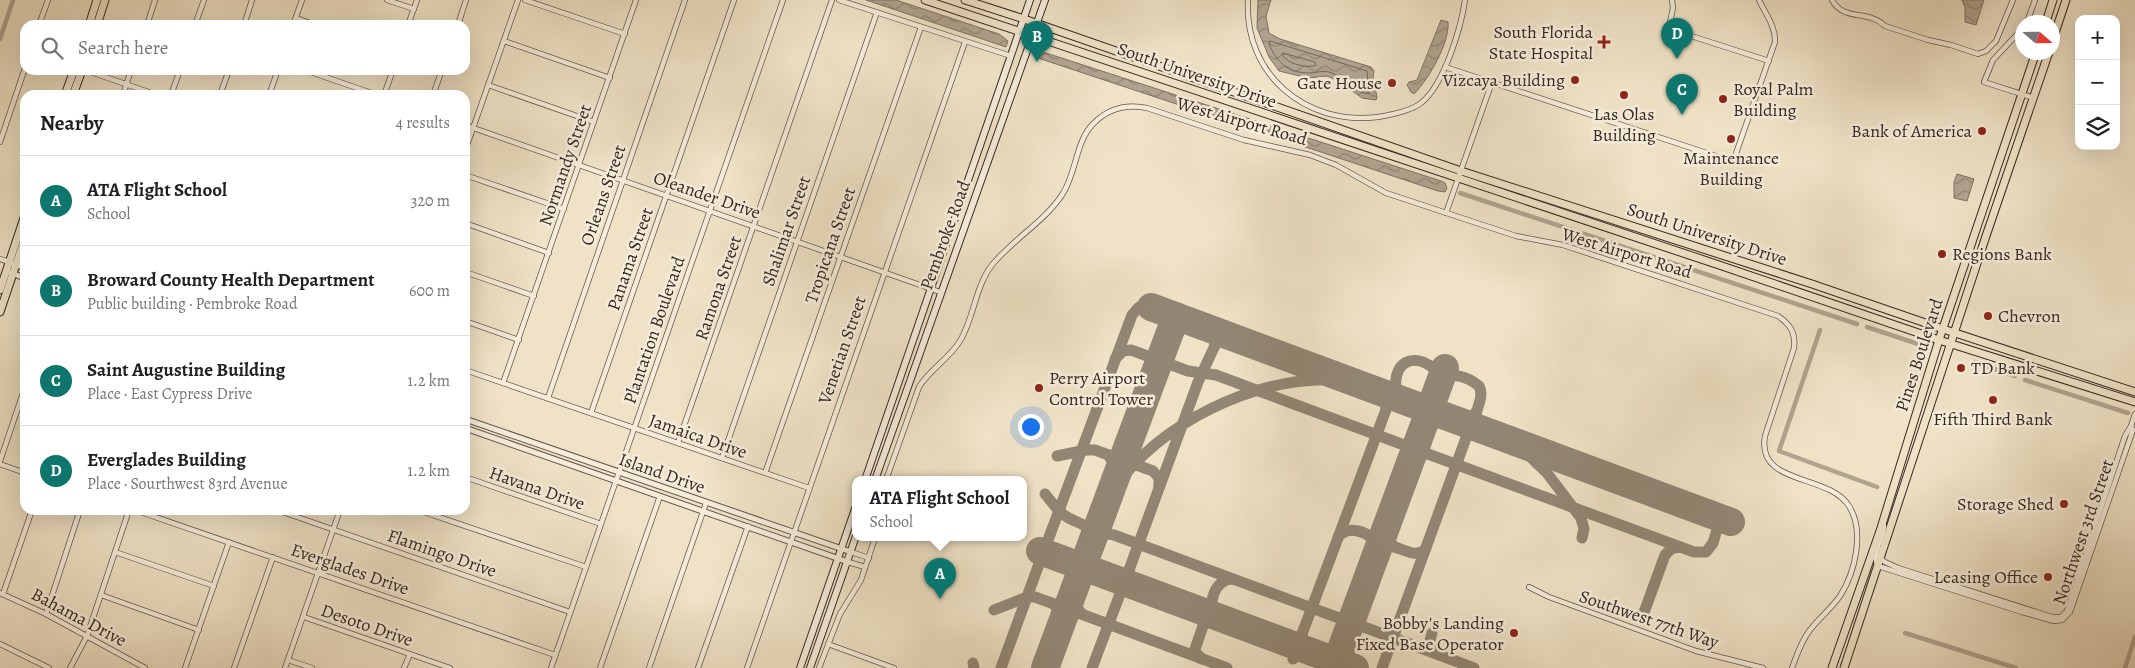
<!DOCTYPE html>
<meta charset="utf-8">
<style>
body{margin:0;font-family:Alegreya,serif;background:#f2f2f2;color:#202124}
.controls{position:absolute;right:15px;top:15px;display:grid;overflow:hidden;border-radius:10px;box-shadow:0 5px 20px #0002}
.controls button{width:45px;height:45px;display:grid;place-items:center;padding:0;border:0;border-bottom:1px solid #e0e0e0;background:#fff;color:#202124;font:25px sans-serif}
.compass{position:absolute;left:2015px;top:15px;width:45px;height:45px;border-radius:50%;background:#fff;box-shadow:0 5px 20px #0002;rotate:110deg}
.you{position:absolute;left:1030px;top:426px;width:18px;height:18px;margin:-12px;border:4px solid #fff;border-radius:50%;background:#1a73e8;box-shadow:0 0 0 8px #1a73e833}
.badge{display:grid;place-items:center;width:32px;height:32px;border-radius:50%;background:#0f766e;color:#fff;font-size:16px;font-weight:700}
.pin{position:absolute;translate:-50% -41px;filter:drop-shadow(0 1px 2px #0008)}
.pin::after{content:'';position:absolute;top:26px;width:18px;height:15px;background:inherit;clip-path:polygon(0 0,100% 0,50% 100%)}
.popup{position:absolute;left:852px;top:476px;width:175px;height:65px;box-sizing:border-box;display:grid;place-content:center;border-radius:10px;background:#fff;filter:drop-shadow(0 1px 4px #0005);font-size:16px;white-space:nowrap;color:#757577}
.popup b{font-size:19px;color:#202124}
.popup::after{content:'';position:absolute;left:50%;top:100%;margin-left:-10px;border:10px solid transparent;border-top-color:#fff}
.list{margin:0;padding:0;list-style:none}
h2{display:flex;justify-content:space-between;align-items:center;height:65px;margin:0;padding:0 20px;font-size:21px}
h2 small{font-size:16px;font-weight:400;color:#757577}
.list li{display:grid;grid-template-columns:32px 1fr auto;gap:15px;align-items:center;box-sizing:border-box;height:90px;padding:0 20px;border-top:1px solid #e0e0e0}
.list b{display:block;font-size:19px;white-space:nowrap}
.list p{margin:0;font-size:16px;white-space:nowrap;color:#757577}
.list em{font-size:16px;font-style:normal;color:#757577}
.icon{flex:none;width:28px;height:28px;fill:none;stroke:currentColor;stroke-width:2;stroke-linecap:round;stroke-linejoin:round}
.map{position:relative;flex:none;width:2135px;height:668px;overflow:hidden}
.search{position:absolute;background:#fff;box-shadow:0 5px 20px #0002;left:20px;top:20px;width:450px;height:55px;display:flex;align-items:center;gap:12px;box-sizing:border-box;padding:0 18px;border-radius:15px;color:#757577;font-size:19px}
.panel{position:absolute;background:#fff;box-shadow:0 5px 20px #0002;left:20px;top:90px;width:450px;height:425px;border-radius:15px}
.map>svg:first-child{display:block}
.water{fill:url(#water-waves);stroke:#7f7264}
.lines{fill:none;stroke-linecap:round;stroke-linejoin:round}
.shore{stroke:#726659;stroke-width:1}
.canal{stroke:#b0a38f;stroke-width:4.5}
.taxiway{stroke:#928674;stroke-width:11}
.runway{stroke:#928674;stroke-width:28}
.minor-casing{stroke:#64574c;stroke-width:6}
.tertiary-casing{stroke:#64574c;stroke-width:7}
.secondary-casing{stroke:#352923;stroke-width:8}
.primary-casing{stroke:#352923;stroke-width:9}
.trunk-casing{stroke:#352923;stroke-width:9}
.minor{stroke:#f5ecda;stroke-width:4.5}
.tertiary{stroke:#f5ecda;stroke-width:5}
.secondary{stroke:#f5ecda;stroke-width:6}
.primary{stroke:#efe2c6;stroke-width:7}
.trunk{stroke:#efe2c6;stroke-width:7}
.poi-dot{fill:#8f2418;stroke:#f5ecda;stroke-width:2}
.labels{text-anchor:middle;stroke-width:5;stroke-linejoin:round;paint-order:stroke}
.poi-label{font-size:18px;fill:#352923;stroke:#f5ecda;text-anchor:end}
.street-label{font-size:18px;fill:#352923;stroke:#f5ecda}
</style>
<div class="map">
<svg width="2135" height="668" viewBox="0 0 2135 668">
<defs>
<pattern id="water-waves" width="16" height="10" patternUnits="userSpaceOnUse" patternTransform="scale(1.25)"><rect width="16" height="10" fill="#b0a38f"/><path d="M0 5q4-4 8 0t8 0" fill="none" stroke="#908574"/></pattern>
</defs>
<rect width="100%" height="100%" fill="#efe2c6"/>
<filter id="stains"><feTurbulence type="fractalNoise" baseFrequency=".004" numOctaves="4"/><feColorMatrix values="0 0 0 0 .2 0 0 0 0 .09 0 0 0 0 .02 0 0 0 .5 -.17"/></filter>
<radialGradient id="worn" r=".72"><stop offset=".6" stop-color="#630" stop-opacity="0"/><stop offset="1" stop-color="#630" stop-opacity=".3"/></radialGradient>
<!-- water -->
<g class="water">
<path d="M866,0H896L999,34L1008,41L1006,47Z"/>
<path d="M1258,0H1271L1266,16L1269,33L1280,39L1371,67L1374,71L1373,77L1377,97L1376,100L1362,98L1340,82L1327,76L1308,78L1279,71L1269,57L1257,28Z"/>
<path d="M1962,0H1984L1976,25L1965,22V7Z"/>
<path d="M1441,20L1448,22C1450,42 1429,79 1414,94L1411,92L1407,85L1409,82L1417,80Z"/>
<path d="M1040,51L1441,181L1445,183L1447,188L1445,192L1438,191L1038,58Z"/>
<path d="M1957,174L1974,179L1967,201L1954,198V182Z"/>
</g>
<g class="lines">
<!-- shore -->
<g class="shore">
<path d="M1270,41L1367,71L1369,93C1357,96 1342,75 1329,72C1323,70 1316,73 1310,73C1288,73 1277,63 1269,44Z"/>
<path d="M1283,53L1315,62L1316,65C1308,69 1288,64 1283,56Z"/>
</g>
<!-- canal -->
<g class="canal">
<path d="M0,39L13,0"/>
<path d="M1460,193L1857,324"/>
<path d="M1867,327L1921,345"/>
<path d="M1820,330L1779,451L1877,487"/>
<path d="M1974,362L2015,376"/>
<path d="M2025,380L2128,413"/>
<path d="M1905,633L2016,668"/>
<path d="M2125,668L2135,637"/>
</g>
<!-- taxiway -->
<g class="taxiway">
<path d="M1203,326L1215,333V346"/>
<path d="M1115,359L1123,351L1131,350L1188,371L1216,375L1404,445L1410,452L1411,460L1417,455L1428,454L1694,552H1706L1713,543L1719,523L1708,513"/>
<path d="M1440,382C1450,370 1468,377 1479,386C1487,402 1466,416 1482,430"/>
<path d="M1378,391L1386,398V408"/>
<path d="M1402,400C1392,391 1394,368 1407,362C1420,356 1441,369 1440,382"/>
<path d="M1460,421L1470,420L1476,412"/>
<path d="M1490,433L1524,451L1547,473L1581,518L1584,529L1582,538"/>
<path d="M1108,455L1116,466L1115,480"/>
<path d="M1057,456L1086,450H1095L1153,471L1159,478V487"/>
<path d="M1045,494C1051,501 1057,510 1064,515C1079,526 1093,521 1091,546C1097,537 1104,532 1114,535L1339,618H1348L1355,612L1357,622L1364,627L1474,668"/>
<path d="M1106,503C1143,433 1241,382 1318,380C1334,379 1349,382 1364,386"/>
<path d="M1369,536H1377L1385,531L1387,541L1394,546"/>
<path d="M1338,537C1348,525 1366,531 1375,541L1377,552"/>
<path d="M1377,552C1392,534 1413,565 1426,548"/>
<path d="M1054,557L1049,550L1048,540L1132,315L1139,307H1151"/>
<path d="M1134,586L1129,579V570L1198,382L1216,343L1227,335"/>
<path d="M1074,590V604L1082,614"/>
<path d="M1052,603C1066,614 1059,630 1056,644C1055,652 1055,660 1055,668"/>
<path d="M994,610L1027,597H1035L1227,668"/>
<path d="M1197,610L1203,617V626"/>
<path d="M1218,618C1205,606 1215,578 1233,579"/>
<path d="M1642,618L1665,555L1671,549L1680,547"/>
<path d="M1347,633L1356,627H1364"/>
<path d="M1432,633L1429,644L1435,653"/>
<path d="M1287,643L1296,641L1302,634L1387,407L1393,401L1402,400"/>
<path d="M1202,659L1196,653L1195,649L1203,626L1210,619L1218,618"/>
<path d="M1293,659L1300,652L1308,651L1303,644L1302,634"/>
<path d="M973,663L974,668"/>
<path d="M1001,668L1039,564L1047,558L1054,557"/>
<path d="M1041,668L1048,659"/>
<path d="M1092,668L1120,594L1125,588L1134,586"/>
<path d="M1382,668L1466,438L1472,432L1482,430"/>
</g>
<!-- runway -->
<g class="runway">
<path d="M1151,307L1731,522"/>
<path d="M1040,551L1355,668"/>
<path d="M1045,668L1176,316"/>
<path d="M1334,668L1445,368"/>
</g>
<defs>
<g id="minor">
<path d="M387,0L414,9"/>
<path d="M525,0L625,34"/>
<path d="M839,0L1011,56"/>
<path d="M1248,0C1244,75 1306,126 1378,117C1390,115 1411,111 1421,103C1444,85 1461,28 1465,0"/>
<path d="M1672,0L1673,8L1669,27L1674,33L1685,34L1769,61"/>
<path d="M1832,0C1844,22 1868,9 1885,26L1928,40L1951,45L1978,54L1986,51L1996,41L2013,0"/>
<path d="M296,18L316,25"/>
<path d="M2027,22L2035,0"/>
<path d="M39,25L48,0"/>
<path d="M147,25L155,0"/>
<path d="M195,25L204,0"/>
<path d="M244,25L252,0"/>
<path d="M293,25L302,0"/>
<path d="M408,25L417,0"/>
<path d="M458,25L466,0"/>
<path d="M2022,29L1993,60L1984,82L2034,98"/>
<path d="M504,41L610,78"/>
<path d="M1445,67L1728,160L1734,159L1775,42C1776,27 1765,13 1759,0"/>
<path d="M85,70L157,95"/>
<path d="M305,70L377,95"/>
<path d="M488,85L594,122"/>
<path d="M123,95L131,70"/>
<path d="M171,95L180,70"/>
<path d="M220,95L229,70"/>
<path d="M269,95L278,70"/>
<path d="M384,95L393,70"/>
<path d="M433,95L442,70"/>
<path d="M465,125L940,292"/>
<path d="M0,142L25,68"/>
<path d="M465,151L518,0"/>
<path d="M465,175L564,209"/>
<path d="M1446,213L1492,82"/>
<path d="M465,223L549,253"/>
<path d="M0,259L9,262"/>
<path d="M465,272L534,296"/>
<path d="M465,321L519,340"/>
<path d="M465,370L809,488"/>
<path d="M503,383L636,0"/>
<path d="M548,398L685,0"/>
<path d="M591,413L734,0"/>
<path d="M678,443L832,0"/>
<path d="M722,458L877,12"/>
<path d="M0,461L25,387"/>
<path d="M0,464L25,473"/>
<path d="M765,473L921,27"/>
<path d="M465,477L601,524"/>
<path d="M886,480L919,387C930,369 949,359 960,341C974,318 975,287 992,265C1013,239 1044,222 1062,195C1077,173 1075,141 1094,123C1109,108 1127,104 1147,108L1244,140L1310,155L1336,165L1386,193L1516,236L1563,245L1778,316C1790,324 1796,333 1794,348L1765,436C1756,486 1828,473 1849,506C1865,531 1855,573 1840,596C1831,609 1819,618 1810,630C1801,641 1797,655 1792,668"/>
<path d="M135,510L555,655"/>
<path d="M277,510L570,612"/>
<path d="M418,510L586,567"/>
<path d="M1884,526C1883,539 1871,554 1878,566L2022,612L2054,621L2062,620L2070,612L2133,430L2131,426L2135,414"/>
<path d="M115,552L214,586"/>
<path d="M851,552L869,558"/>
<path d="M1881,559L1885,562L1898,568L2052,617H2061L2067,611L2125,436L2131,426"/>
<path d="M848,562L865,567"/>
<path d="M1529,587L1549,597L1696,651L1763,668"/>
<path d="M0,593L46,614L145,668"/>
<path d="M3,594L32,510"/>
<path d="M101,595L199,630"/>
<path d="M46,614L80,510"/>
<path d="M304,617L450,668"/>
<path d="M0,644L49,668"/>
<path d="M828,644L894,668"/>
<path d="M288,660L312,668"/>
<path d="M70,668L87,636L129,510"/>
<path d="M185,668L229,542"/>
<path d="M234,668L273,557"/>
<path d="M285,668L340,510"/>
<path d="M404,668L410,654"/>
<path d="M551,668L783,0"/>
<path d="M600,668L660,496"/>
<path d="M649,668L706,503"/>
<path d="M698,668L748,526"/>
<path d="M747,668L965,42"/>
<path d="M819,668L840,614L861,580L875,538"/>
</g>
<g id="tertiary">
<path d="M14,264L25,268"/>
<path d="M11,273L25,278"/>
<path d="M465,419L851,552"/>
<path d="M465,428L848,562"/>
</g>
<g id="secondary">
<path d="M865,480L1030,0"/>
<path d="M875,480L1045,0"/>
<path d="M800,668L856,506"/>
<path d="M810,668L856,536"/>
</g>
<g id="primary">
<path d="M925,0L1719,265L1939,340L2135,402"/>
<path d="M965,0L1024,19L1461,171L1812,284L1943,329L2135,392"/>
<path d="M89,25L97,0"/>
<path d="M97,25L105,0"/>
<path d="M65,95L74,70"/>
<path d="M73,95L82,70"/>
<path d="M0,290L25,215"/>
<path d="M0,312L25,238"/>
</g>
<g id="trunk">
<path d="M2046,22L2053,0"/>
<path d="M2052,42L2066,0"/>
<path d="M1832,668L1880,531L1939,340L2036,52"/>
<path d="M1844,668L1986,236L2049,52"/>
</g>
</defs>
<!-- minor casing -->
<use href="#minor" class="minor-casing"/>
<!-- tertiary casing -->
<use href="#tertiary" class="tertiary-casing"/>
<!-- secondary casing -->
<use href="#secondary" class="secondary-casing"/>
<!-- primary casing -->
<use href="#primary" class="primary-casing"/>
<!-- trunk casing -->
<use href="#trunk" class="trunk-casing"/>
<!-- minor -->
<use href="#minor" class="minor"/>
<!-- tertiary -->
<use href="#tertiary" class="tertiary"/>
<!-- secondary -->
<use href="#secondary" class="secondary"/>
<!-- primary -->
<use href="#primary" class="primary"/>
<!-- trunk -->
<use href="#trunk" class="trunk"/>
</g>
<!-- markers -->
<g class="poi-dot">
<path d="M1601.5 34.5h5v5h5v5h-5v5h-5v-5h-5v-5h5z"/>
<circle cx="1575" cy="80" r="5"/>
<circle cx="1392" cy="83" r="5"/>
<circle cx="1624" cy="95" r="5"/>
<circle cx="1723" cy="99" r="5"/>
<circle cx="1982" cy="131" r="5"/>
<circle cx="1731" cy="139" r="5"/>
<circle cx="1942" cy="254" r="5"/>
<circle cx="1988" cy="316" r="5"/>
<circle cx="1961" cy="368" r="5"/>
<circle cx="1039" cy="388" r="5"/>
<circle cx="1993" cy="400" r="5"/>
<circle cx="2064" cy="504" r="5"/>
<circle cx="2048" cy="577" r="5"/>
<circle cx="1514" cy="633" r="5"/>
</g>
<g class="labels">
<!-- poi labels -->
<g class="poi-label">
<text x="1593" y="38">South Florida<tspan x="1593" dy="21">State Hospital</tspan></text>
<text x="1565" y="86">Vizcaya Building</text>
<text x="1382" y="89">Gate House</text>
<text x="1733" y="95" text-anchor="start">Royal Palm<tspan x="1733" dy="21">Building</tspan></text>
<text x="1624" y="120" text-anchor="middle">Las Olas<tspan x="1624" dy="21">Building</tspan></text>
<text x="1972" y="137">Bank of America</text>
<text x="1731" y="164" text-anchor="middle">Maintenance<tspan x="1731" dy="21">Building</tspan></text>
<text x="1952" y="260" text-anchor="start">Regions Bank</text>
<text x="1998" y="322" text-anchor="start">Chevron</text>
<text x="1971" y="374" text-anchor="start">TD Bank</text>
<text x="1049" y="384" text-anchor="start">Perry Airport<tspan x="1049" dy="21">Control Tower</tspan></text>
<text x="1993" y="425" text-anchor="middle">Fifth Third Bank</text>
<text x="2054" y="510">Storage Shed</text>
<text x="2038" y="583">Leasing Office</text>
<text x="1504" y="629">Bobby's Landing<tspan x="1504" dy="21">Fixed Base Operator</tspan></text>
</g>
<!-- street labels -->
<g class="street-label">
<text transform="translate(1197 75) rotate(19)" y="6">South University Drive</text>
<text transform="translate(1242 121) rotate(16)" y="6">West Airport Road</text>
<text transform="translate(565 165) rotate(-71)" y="6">Normandy Street</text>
<text transform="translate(603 195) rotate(-71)" y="6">Orleans Street</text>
<text transform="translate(707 195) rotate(19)" y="6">Oleander Drive</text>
<text transform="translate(786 231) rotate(-71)" y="6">Shalimar Street</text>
<text transform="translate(1707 234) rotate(18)" y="6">South University Drive</text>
<text transform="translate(945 235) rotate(-70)" y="6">Pembroke Road</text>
<text transform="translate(830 245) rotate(-71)" y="6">Tropicana Street</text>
<text transform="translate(1627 253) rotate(17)" y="6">West Airport Road</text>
<text transform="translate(630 259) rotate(-71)" y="6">Panama Street</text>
<text transform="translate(718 288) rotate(-71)" y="6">Ramona Street</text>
<text transform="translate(654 330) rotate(-71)" y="6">Plantation Boulevard</text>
<text transform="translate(842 350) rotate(-71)" y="6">Venetian Street</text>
<text transform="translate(1919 355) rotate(-72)" y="6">Pines Boulevard</text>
<text transform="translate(698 436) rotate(19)" y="6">Jamaica Drive</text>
<text transform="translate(662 473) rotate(19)" y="6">Island Drive</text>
<text transform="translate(537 488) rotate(19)" y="6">Havana Drive</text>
<text transform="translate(2083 532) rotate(-71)" y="6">Northwest 3rd Street</text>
<text transform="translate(442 553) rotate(19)" y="6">Flamingo Drive</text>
<text transform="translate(350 569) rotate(19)" y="6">Everglades Drive</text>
<text transform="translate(79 617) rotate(28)" y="6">Bahama Drive</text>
<text transform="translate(1649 619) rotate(19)" y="6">Southwest 77th Way</text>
<text transform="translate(367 625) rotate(19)" y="6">Desoto Drive</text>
</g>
</g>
<rect width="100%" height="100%" filter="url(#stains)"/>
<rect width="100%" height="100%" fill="url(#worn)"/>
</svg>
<div class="controls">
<button>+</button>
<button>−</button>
<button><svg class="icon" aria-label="layers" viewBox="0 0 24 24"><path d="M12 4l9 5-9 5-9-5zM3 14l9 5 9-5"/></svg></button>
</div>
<svg class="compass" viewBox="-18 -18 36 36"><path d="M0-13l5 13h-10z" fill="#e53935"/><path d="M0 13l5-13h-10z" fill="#757577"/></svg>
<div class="you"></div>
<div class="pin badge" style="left:940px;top:599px">A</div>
<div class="popup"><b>ATA Flight School</b>School</div>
<div class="pin badge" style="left:1037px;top:62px">B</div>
<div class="pin badge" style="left:1682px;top:115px">C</div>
<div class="pin badge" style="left:1677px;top:59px">D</div>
<div class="search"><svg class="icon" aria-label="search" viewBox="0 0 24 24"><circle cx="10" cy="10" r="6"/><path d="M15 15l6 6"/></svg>Search here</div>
<section class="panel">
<h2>Nearby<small>4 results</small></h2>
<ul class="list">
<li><span class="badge">A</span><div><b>ATA Flight School</b><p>School</p></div><em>320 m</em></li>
<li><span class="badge">B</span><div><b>Broward County Health Department</b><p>Public building · Pembroke Road</p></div><em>600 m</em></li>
<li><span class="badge">C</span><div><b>Saint Augustine Building</b><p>Place · East Cypress Drive</p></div><em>1.2 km</em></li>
<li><span class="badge">D</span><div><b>Everglades Building</b><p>Place · Sourthwest 83rd Avenue</p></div><em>1.2 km</em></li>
</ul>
</section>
</div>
